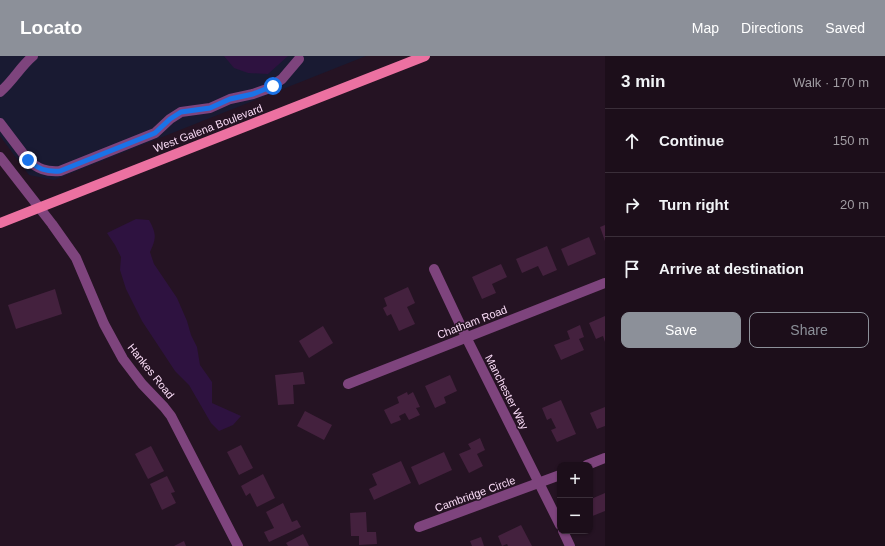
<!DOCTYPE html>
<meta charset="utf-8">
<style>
body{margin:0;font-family:Arial,sans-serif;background:#291c27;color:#f1f3f6}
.controls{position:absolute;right:12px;bottom:12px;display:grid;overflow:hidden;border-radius:8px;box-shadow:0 1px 3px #0004}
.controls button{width:36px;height:36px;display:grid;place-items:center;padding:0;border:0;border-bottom:1px solid #3a2e39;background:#1c0e1a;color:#f1f3f6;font:20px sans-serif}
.stop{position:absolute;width:12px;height:12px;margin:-9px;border:3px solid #1a73e8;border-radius:50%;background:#fff}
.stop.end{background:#1a73e8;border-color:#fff;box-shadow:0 1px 4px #0008}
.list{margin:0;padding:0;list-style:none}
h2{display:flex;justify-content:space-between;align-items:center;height:52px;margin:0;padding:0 16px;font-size:17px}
h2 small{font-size:13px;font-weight:400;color:#a09ca2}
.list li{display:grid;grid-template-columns:26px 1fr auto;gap:12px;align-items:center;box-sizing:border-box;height:64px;padding:0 16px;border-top:1px solid #3a2e39}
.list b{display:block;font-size:15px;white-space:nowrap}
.list em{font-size:13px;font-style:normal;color:#a09ca2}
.actions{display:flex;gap:8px;padding:12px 16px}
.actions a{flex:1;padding:9px 0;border:1px solid #8c9099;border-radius:8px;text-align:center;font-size:14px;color:#8c9099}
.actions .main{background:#8c9099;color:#fff}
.icon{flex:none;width:22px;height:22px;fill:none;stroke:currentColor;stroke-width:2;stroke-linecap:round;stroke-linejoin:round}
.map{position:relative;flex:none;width:605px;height:490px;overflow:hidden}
header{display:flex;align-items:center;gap:24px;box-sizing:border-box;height:56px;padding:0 20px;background:#8c9099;color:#fff}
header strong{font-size:19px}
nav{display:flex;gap:22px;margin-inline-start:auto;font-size:14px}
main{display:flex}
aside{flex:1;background:#1c0e1a}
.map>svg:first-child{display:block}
.green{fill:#191a32}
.water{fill:#2e1240}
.building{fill:#44213e}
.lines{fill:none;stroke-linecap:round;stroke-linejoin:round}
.minor{stroke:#7e447d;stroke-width:10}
.major{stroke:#ec71a1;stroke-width:10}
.route{stroke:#1a73e8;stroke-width:5}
.labels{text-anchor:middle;stroke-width:3;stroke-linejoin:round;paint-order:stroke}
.street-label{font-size:11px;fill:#fadcf7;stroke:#251323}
</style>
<header>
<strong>Locato</strong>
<nav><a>Map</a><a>Directions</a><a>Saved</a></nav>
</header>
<main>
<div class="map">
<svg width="605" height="490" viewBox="0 0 605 490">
<rect width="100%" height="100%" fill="#251323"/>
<!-- green -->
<path class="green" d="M0,0H366L54,124L29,119L0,80Z"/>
<!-- water -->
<g class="water">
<path d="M224,0H288L268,18L248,17L234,12Z"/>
<path d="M136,163L149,164C156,177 157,182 150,196L154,208L177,242L187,265L191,279L197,291L200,309L212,326V347L241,360L233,369L219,375L211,367L189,329L175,315L142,265L126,233L120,214L121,201L115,189L107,177Z"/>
</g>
<!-- building -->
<g class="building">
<path d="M605,169V185L600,171Z"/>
<path d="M589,181L596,198L568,210L561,193Z"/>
<path d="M547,190L557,214L543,220L538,210L522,217L516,203Z"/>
<path d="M501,208L507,221L492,228L496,237L482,243L472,221Z"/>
<path d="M408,231L415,247L407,251L415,268L399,275L391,258L387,260L383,252L387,250L384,242Z"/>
<path d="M55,233L62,258L16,273L8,249Z"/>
<path d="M605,260V286L603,280L596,283L589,267Z"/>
<path d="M580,269L584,281L579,283L584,294L561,304L554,289L570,283L567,275Z"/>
<path d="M323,270L333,287L309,302L299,285Z"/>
<path d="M303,316L305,328L293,329L294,348L278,349L275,319Z"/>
<path d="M450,319L457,335L444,341L446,347L435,352L425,330Z"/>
<path d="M407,336L408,339L413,336L420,351L416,352L420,359L409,364L405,357L399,360L401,364L391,368L384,354L399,347L397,341Z"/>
<path d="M561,344L576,378L557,386L551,374L556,372L551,362L547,364L542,352Z"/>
<path d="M605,351V370L597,373L590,357Z"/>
<path d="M305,355L332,369L324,384L297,370Z"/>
<path d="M480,382L485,394L477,398L483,410L469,417L459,398L471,393L468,388Z"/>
<path d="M241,389L253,412L239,419L227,396Z"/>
<path d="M151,390L164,415L148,423L135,398Z"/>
<path d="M444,396L452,414L419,429L411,411Z"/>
<path d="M401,405L411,427L374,444L369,433L377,429L372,418Z"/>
<path d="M263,418L275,442L257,451L250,437L246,440L241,430Z"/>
<path d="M167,420L175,436L171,437L176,447L162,454L150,428Z"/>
<path d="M605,437V455L590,461L591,443Z"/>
<path d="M283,447L292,466L297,464L301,471L269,486L264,476L274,472L266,456Z"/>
<path d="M366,456L367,476H376L377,488L359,489V480H351L350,457Z"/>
<path d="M521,469L532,490H508L507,488L502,490L498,480Z"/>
<path d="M303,478L309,490H288L286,487Z"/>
<path d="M481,481L484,490H472L470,485Z"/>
<path d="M184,485L186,490H174Z"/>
</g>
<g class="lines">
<!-- minor -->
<g class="minor">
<path d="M0,36C13,25 20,11 33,0"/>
<path d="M0,67L28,104C38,113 46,116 60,115L155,77L170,63L181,56L210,52L230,43L253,38L267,33L282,23L299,3"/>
<path d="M0,101L52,168L76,202L104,268L123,303L142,328L164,351L171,360L238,490"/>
<path d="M434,213L466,281L560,469"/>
<path d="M348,328L605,227"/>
<path d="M587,409L605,402"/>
<path d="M419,471L560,419"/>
<path d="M563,475L570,490"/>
</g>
<!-- major -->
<path class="major" d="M0,167L425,0"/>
</g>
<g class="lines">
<!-- route -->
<path class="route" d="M28,104C38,113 46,116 60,115L155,77L170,63L181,56L210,52L230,43L253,38L273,30"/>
</g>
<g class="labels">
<!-- street labels -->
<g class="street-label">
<text transform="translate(208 72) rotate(-21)" y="4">West Galena Boulevard</text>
<text transform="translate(472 266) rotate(-21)" y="4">Chatham Road</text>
<text transform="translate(151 315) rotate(51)" y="4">Hankes Road</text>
<text transform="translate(507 336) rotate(63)" y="4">Manchester Way</text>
<text transform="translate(475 438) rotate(-20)" y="4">Cambridge Circle</text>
</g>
</g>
</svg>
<div class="controls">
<button>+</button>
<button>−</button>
</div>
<div class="stop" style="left:273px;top:30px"></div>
<div class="stop end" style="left:28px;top:104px"></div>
</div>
<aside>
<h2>3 min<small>Walk · 170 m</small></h2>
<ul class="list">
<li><svg class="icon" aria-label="ahead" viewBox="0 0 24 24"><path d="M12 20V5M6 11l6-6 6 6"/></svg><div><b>Continue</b></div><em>150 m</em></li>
<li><svg class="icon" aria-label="right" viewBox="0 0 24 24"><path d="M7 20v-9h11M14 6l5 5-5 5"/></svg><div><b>Turn right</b></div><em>20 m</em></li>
<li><svg class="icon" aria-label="arrive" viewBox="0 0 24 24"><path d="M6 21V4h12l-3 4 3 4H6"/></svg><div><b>Arrive at destination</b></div></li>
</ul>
<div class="actions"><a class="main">Save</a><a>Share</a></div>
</aside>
</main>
